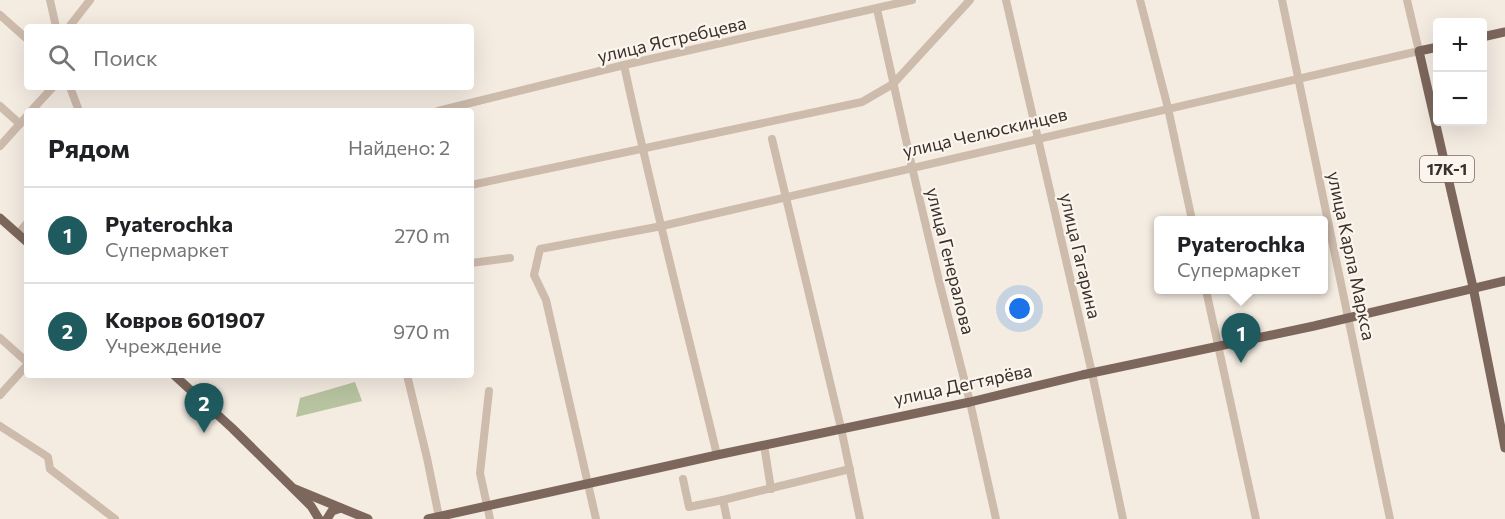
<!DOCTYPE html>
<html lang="ru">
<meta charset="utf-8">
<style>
body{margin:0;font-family:Commissioner,sans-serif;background:#f2f2f2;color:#202124}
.controls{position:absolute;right:18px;top:18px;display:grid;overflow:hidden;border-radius:6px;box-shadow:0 6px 24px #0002}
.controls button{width:54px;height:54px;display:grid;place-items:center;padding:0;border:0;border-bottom:2px solid #e0e0e0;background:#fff;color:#202124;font:30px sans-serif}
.you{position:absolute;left:1020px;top:309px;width:21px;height:21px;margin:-15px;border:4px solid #fff;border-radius:50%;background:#1a73e8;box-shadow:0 0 0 9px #1a73e833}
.badge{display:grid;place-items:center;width:39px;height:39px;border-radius:50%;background:#1f5a5e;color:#fff;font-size:20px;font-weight:700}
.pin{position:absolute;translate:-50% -50px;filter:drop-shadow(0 2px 3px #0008)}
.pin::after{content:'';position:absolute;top:32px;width:21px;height:18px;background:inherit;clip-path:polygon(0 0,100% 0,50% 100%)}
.popup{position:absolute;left:1154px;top:216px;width:174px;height:78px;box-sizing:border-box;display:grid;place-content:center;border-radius:6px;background:#fff;filter:drop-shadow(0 2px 4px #0005);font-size:20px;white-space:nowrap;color:#757577}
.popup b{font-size:22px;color:#202124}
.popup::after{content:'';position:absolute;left:50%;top:100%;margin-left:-12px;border:12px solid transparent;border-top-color:#fff}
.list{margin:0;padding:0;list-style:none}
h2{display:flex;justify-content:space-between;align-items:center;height:78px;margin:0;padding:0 24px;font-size:26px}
h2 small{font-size:20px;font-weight:400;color:#757577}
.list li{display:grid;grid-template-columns:39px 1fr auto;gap:18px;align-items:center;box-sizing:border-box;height:96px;padding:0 24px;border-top:2px solid #e0e0e0}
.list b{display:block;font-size:22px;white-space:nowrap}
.list p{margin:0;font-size:20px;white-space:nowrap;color:#757577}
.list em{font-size:20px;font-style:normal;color:#757577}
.icon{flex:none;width:33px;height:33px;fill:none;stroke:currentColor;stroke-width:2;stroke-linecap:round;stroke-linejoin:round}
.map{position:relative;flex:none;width:1505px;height:519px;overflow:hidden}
.search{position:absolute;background:#fff;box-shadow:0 6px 24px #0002;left:24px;top:24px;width:450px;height:66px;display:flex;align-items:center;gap:15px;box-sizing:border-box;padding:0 21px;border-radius:6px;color:#757577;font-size:22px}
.panel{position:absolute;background:#fff;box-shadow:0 6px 24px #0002;left:24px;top:108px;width:450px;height:270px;border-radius:6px}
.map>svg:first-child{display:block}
.green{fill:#b8c4a0}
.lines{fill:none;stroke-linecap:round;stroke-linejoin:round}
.minor{stroke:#cdbbac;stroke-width:8}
.major{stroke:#7d675c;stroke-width:9}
.labels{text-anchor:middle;stroke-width:4.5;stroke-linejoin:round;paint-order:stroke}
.shield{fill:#fbf5ee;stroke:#756b66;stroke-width:1.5}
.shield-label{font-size:16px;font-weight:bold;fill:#3b302b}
.street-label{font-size:18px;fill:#3b302b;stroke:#fbf5ee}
</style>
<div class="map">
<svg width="1505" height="519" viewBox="0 0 1505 519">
<rect width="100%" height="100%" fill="#f4ebe1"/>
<!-- green -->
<path class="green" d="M355,382L362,401L296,417L300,398Z"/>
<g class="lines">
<!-- minor -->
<g class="minor">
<path d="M50,0L56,27"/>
<path d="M1006,0L1092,373L1123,519"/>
<path d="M1140,0L1168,108L1192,220"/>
<path d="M1282,0L1390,519"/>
<path d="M877,9L912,167L939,281L970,402L996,519"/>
<path d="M0,15L27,39"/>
<path d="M69,27L90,0"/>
<path d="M624,65C652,196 686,325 717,455"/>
<path d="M70,87L79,111"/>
<path d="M0,106L20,124"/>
<path d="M31,111L53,87"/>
<path d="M438,111L624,65L912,0"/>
<path d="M772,139L841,428L860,519"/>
<path d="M0,146L27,116"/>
<path d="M471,185L862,102L893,84L970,0"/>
<path d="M18,234L27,223"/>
<path d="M471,263L510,258"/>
<path d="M1206,290L1256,519"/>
<path d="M0,338L27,362"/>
<path d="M407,375L427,458L439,517"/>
<path d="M489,391L480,473L490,519"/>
<path d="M0,395L27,365"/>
<path d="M0,426L48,457L50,469L115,519"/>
<path d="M764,445L771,489"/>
<path d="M683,479L689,507L723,500L850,469"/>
<path d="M723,500L727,519"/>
<path d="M596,519L546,300L534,275L540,249L662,226L1419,51L1407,0"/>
</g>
<!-- major -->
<g class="major">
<path d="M1482,37L1505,32"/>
<path d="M1438,47L1419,51L1473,287L1505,448"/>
<path d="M0,218L27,242"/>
<path d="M174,375L232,428L311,506L319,519"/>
<path d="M295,489L368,519"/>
<path d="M327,519L332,511L341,508"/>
<path d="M428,519L717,455L970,402L1082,375L1314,326L1505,281"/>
</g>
</g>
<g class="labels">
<!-- shield labels -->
<rect class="shield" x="1420" y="156" width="54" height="26" rx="4.5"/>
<g class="shield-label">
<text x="1447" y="175">17К-1</text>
</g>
<!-- street labels -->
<g class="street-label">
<text transform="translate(672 40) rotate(-13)" y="6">улица Ястребцева</text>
<text transform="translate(985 133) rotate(-13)" y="6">улица Челюскинцев</text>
<text transform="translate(1080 256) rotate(77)" y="6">улица Гагарина</text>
<text transform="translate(1351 256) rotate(78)" y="6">улица Карла Маркса</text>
<text transform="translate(950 261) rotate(76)" y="6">улица Генералова</text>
<text transform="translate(963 385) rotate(-12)" y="6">улица Дегтярёва</text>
</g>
</g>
</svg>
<div class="controls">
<button>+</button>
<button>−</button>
</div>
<div class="you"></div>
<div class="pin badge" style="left:1241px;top:363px">1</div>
<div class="popup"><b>Pyaterochka</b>Супермаркет</div>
<div class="pin badge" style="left:204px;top:433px">2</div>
<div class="search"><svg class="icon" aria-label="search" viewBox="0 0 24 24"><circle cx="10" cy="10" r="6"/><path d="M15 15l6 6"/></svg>Поиск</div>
<section class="panel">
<h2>Рядом<small>Найдено: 2</small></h2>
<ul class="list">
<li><span class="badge">1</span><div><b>Pyaterochka</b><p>Супермаркет</p></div><em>270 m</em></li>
<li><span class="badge">2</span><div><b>Ковров 601907</b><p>Учреждение</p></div><em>970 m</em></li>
</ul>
</section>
</div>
